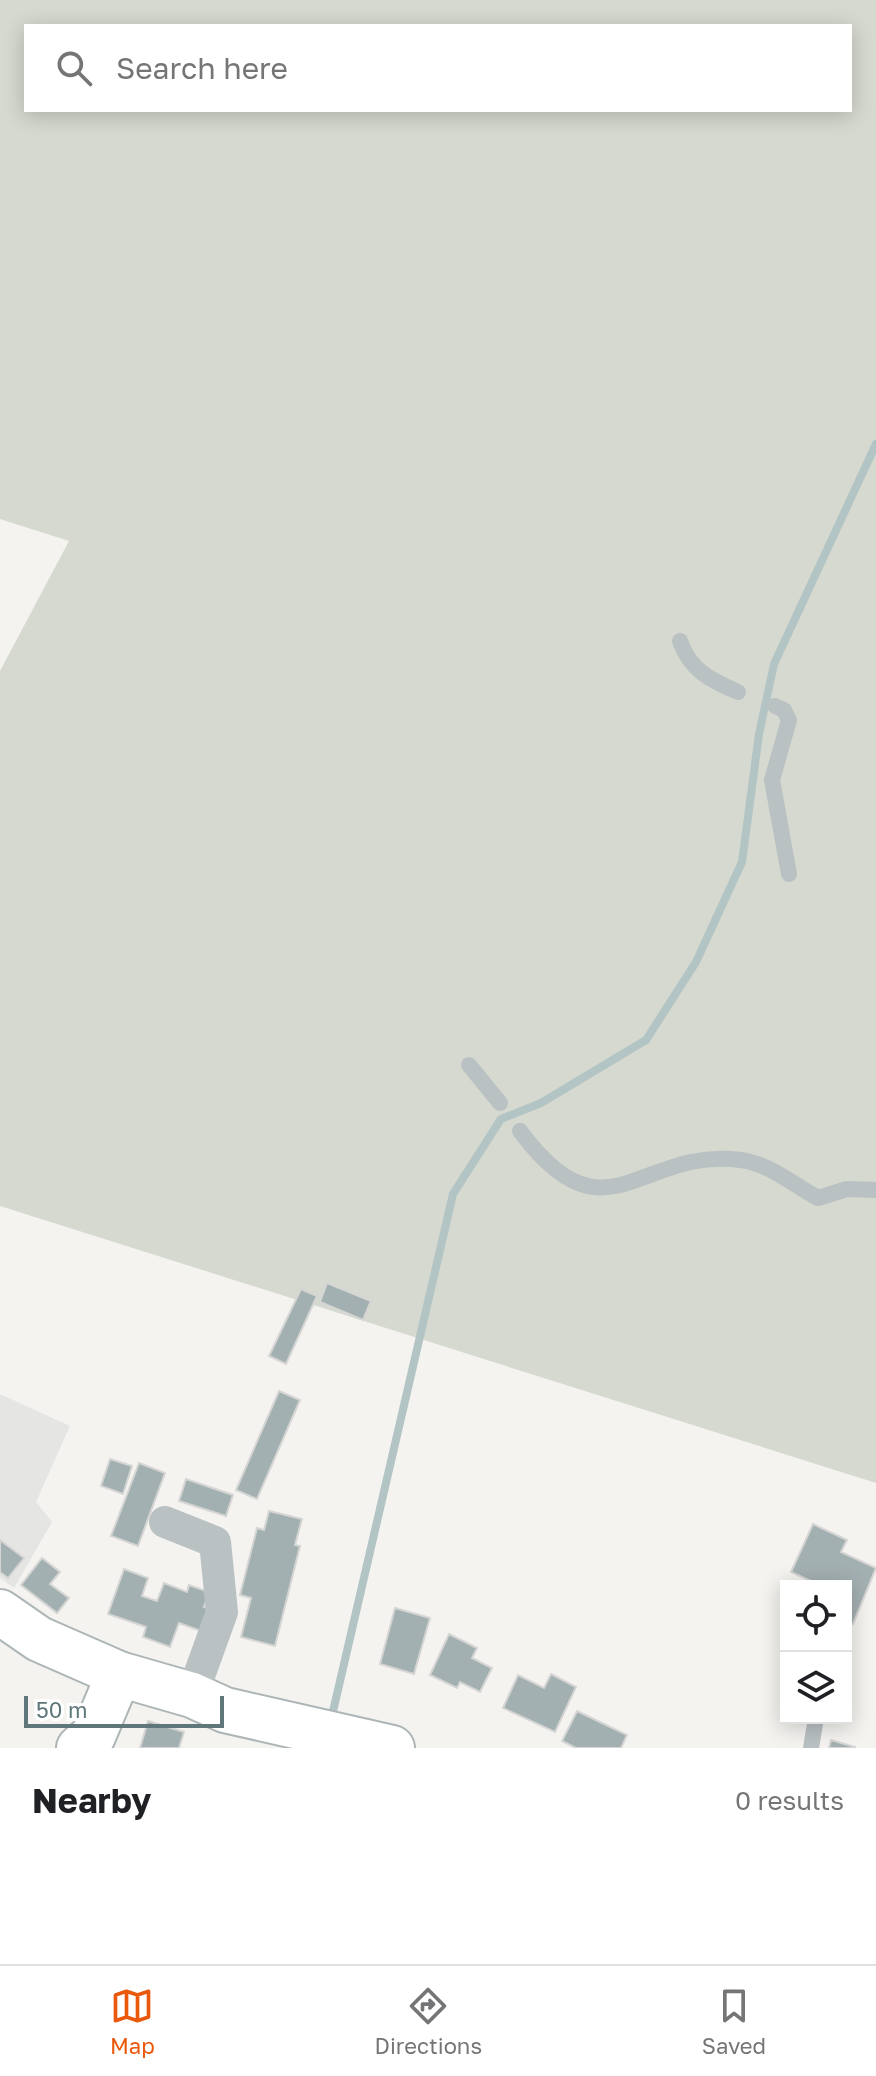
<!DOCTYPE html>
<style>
body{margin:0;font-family:"Golos Text",sans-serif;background:#f2f2f2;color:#202124}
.controls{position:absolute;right:24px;bottom:24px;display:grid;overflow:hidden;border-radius:0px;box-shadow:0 4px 20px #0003}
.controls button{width:72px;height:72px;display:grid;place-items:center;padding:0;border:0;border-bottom:2px solid #e0e0e0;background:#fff;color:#202124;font:40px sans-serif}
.scale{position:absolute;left:24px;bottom:20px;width:200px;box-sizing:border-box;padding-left:8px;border:4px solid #5f767b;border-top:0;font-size:22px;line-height:28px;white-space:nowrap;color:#5f767b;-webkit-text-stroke:6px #fff;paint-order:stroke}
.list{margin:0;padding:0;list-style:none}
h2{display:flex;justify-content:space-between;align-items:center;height:104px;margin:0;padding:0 32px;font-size:34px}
h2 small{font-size:26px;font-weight:400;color:#757577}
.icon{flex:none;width:44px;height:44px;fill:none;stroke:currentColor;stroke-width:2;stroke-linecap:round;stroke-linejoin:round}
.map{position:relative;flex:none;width:876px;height:1748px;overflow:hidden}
.search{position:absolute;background:#fff;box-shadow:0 4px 20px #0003;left:24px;right:24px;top:24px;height:88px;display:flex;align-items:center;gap:20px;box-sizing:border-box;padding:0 28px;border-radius:0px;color:#757577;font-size:30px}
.sheet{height:216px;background:#fff}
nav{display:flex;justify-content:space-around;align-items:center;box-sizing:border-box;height:112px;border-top:2px solid #e0e0e0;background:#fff;font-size:22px;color:#757577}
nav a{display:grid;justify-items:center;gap:4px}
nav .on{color:#ea580c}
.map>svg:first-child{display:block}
.built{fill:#e5e5e4}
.green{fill:#d5d9cf;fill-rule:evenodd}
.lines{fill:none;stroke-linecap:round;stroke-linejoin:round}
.stream{stroke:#b3c4c5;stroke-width:8}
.building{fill:#a3b0b2;stroke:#d5d5d3;stroke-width:2}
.secondary-casing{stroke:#adb5b7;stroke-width:48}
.lane{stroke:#bac1c3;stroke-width:16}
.street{stroke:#bac1c3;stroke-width:32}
.secondary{stroke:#fff;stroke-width:44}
</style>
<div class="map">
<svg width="876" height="1748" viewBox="0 0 876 1748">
<rect width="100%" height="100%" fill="#f4f3f0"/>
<!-- built -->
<path class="built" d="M0,1394L70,1426L36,1502L52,1522L14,1588L0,1578Z"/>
<!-- green -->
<path class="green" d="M0,0H876V1483L0,1206V671L69,541L0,519ZM26,26H850V110H26Z"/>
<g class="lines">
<!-- stream -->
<path class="stream" d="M331,1720L453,1194L501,1119L541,1103L646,1040L696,962L742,862L759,734L774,664L876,444"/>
</g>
<!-- building -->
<g class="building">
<path d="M327,1283L371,1301L363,1320L320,1302Z"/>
<path d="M301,1289L317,1296L286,1364L269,1356Z"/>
<path d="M279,1391L300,1400L257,1499L236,1490Z"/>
<path d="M110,1459L132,1466L123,1494L101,1486Z"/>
<path d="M139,1463L165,1473L138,1546L111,1536Z"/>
<path d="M186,1479L233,1495L226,1516L179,1501Z"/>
<path d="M269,1511L302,1519L295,1545L300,1546L275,1646L241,1637L251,1598L240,1595L257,1528L264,1530Z"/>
<path d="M813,1524L847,1540L841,1552L876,1568L853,1624L846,1620V1586H822L791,1572Z"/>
<path d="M0,1540L24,1558L8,1578L0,1572Z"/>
<path d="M42,1558L60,1572L50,1584L69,1598L57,1613L21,1585Z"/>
<path d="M124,1569L148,1578L142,1596L157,1601L164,1583L187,1592L189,1585L209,1592L204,1607L209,1609L201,1631L179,1623L170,1647L143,1637L146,1627L108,1614Z"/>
<path d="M395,1608L430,1618L414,1674L380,1664Z"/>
<path d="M449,1634L477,1648L472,1658L492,1668L480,1692L460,1682L457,1688L430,1675Z"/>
<path d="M551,1674L576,1687L555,1732L503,1708L518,1675L544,1688Z"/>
<path d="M577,1711L627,1735L621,1748H576L562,1741Z"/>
<path d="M148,1721L184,1732L179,1748H140Z"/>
<path d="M831,1740L855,1747V1748H829Z"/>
</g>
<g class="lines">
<defs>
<g id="secondary">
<path d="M0,1612L39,1639L119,1674L192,1695L225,1710L392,1748"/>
<path d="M79,1748L93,1736L119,1674"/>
</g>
</defs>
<!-- secondary casing -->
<use href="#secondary" class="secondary-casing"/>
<!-- lane -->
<g class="lane">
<path d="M680,641C690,670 710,680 738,692"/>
<path d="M775,706L784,710L789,720L772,780L789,874"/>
<path d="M469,1065L500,1103"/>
<path d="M520,1131C606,1247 640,1146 741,1160C770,1164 792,1184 818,1198L847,1189L876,1190"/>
<path d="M811,1748L816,1718"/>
</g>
<!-- street -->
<path class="street" d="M165,1522L215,1542L222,1612L192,1695"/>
<!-- secondary -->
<use href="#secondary" class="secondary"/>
</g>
</svg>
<div class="controls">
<button><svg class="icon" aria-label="locate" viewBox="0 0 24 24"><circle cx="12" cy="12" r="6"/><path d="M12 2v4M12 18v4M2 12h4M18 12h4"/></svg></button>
<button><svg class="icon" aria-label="layers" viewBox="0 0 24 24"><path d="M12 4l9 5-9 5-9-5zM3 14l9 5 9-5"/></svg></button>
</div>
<div class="scale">50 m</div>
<div class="search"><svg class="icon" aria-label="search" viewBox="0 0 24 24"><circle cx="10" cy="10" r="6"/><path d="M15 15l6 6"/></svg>Search here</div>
</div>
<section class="sheet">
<h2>Nearby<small>0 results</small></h2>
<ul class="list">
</ul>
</section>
<nav>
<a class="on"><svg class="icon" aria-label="map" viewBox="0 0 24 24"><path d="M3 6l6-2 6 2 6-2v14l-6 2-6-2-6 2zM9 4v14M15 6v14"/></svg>Map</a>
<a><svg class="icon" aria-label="directions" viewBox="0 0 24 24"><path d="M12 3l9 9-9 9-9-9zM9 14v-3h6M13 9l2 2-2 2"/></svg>Directions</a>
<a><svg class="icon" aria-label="saved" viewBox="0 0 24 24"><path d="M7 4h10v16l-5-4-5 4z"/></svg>Saved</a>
</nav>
